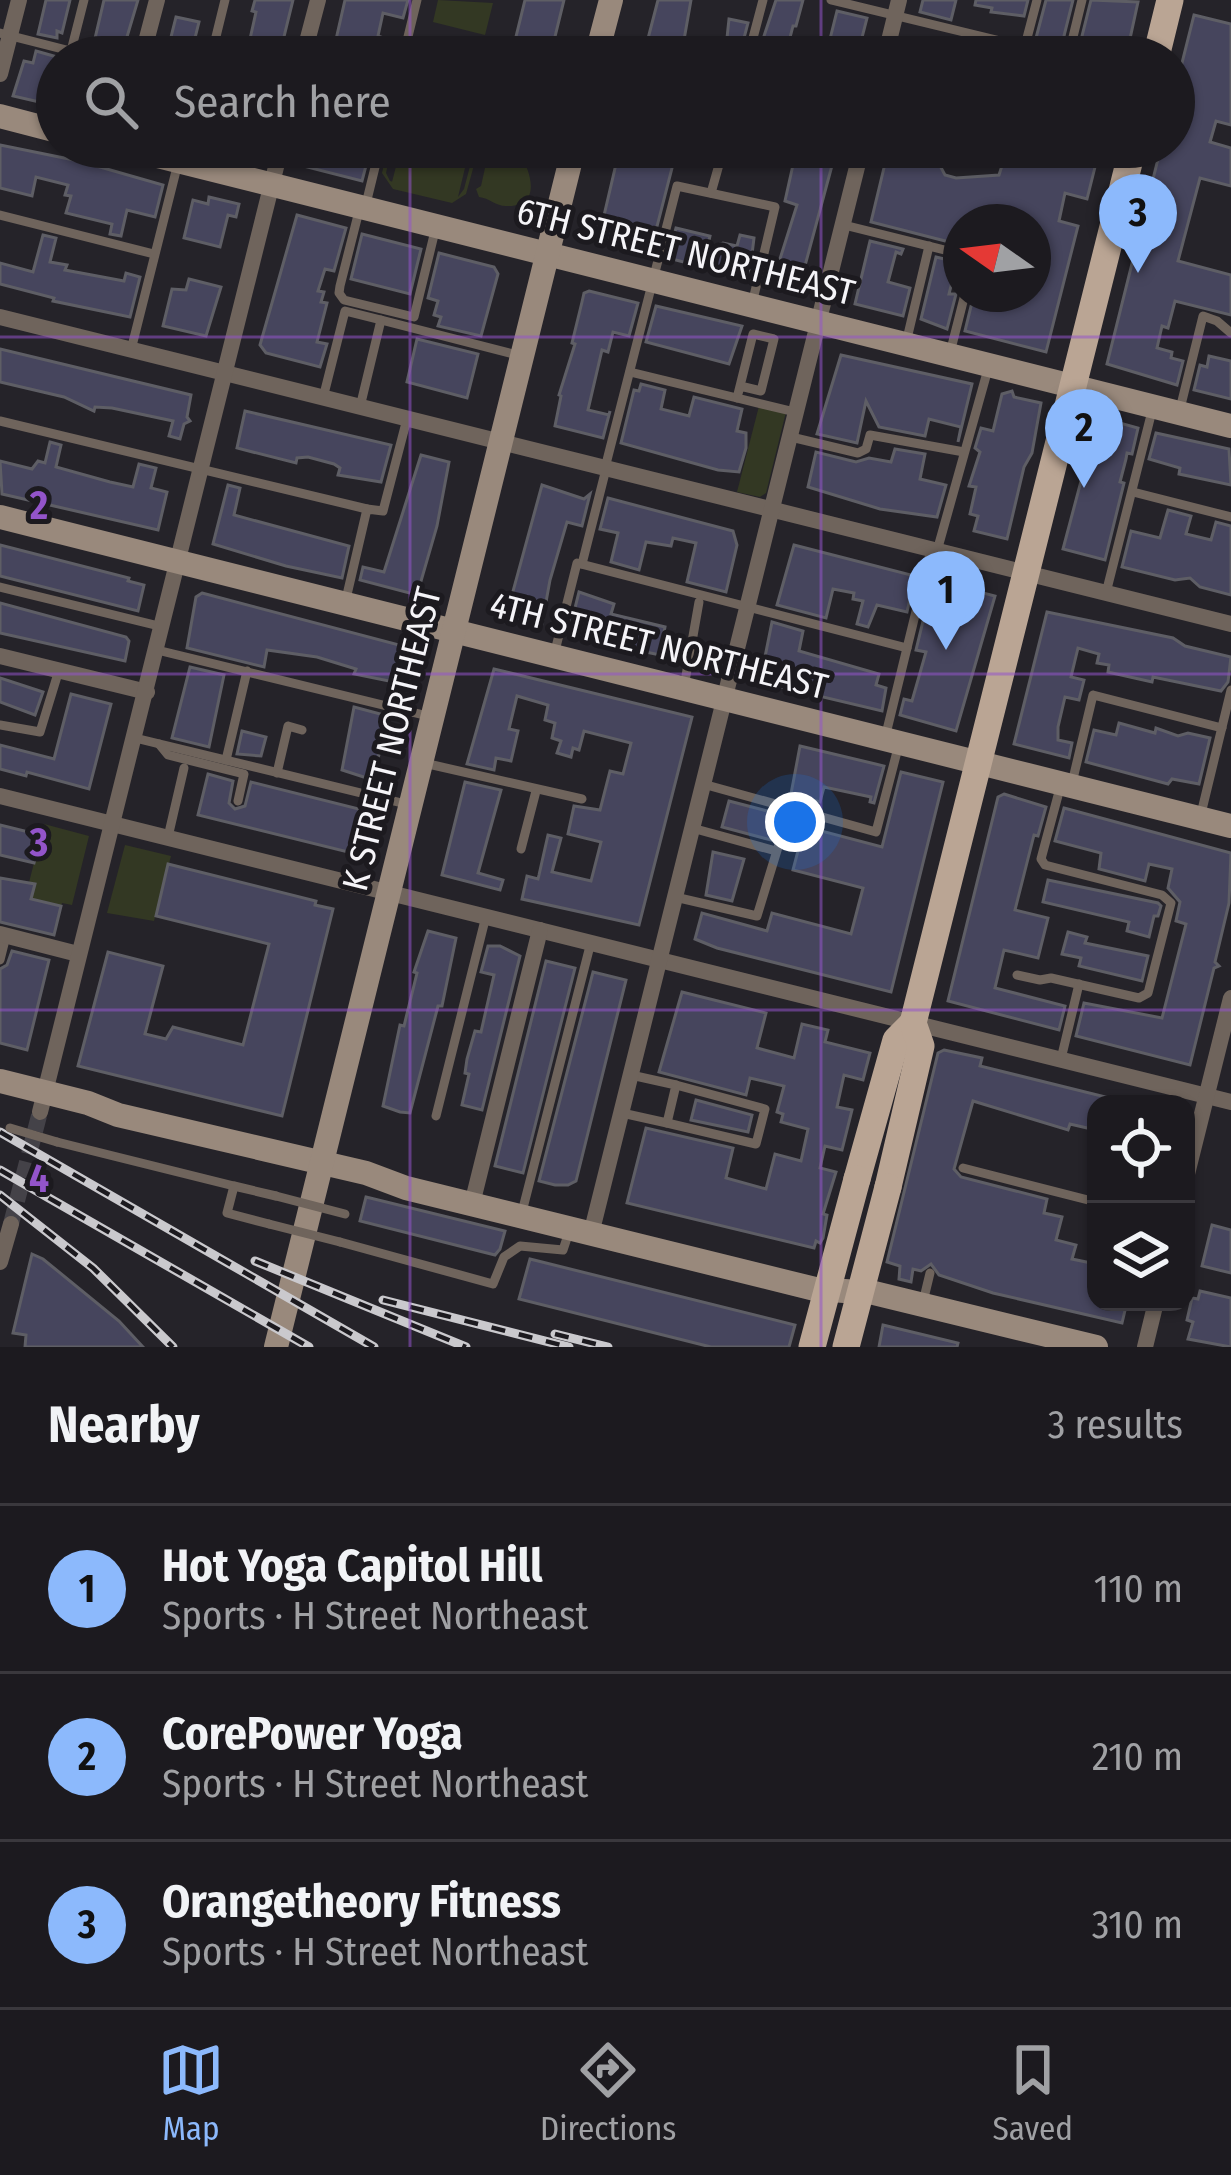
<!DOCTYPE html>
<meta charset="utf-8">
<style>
body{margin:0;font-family:"Fira Sans Condensed",sans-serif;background:#252328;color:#f1f3f6}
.controls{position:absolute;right:36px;bottom:36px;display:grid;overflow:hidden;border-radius:24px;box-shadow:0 3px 9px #0004}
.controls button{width:108px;height:108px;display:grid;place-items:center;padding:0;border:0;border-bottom:3px solid #3a383d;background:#1c1a1f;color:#f1f3f6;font:60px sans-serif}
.compass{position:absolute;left:943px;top:204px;width:108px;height:108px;border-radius:50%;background:#1c1a1f;box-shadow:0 3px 9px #0004;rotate:284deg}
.you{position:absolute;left:795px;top:822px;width:42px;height:42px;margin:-30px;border:9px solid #fff;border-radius:50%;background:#1a73e8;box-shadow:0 0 0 18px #1a73e833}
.badge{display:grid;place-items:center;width:78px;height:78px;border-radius:50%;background:#8cb9fc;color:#111;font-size:39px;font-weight:700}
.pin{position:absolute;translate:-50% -99px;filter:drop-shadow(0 3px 6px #0008)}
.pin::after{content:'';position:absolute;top:63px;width:42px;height:36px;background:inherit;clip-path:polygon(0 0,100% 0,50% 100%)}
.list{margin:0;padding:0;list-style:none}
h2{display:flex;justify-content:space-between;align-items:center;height:156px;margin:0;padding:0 48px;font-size:51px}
h2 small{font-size:39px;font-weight:400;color:#a0a1a4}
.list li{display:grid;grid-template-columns:78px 1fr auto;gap:36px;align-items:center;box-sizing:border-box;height:168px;padding:0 48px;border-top:3px solid #3a383d}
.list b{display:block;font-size:45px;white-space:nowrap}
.list p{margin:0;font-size:39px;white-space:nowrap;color:#a0a1a4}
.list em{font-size:39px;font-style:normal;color:#a0a1a4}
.icon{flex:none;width:66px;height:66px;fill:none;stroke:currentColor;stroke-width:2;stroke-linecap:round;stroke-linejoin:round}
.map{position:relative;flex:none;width:1231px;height:1347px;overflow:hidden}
.search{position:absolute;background:#1c1a1f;box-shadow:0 3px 9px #0004;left:36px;right:36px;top:36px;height:132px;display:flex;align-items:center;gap:30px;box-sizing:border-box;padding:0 42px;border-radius:66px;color:#a0a1a4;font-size:45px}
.sheet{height:660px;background:#1c1a1f}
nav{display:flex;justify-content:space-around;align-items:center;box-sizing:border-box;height:168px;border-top:3px solid #3a383d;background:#1c1a1f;font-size:33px;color:#a0a1a4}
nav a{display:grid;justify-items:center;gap:6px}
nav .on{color:#8cb9fc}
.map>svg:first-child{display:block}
.green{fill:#333823}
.building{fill:#46455d;stroke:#5e5e65;stroke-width:3}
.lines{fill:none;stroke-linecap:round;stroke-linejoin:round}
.street-tunnel{stroke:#444248;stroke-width:16;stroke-dasharray:16 8;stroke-linecap:butt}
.lane{stroke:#6f645c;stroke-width:9}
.street{stroke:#6f645c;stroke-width:16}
.secondary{stroke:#99897c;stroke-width:24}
.primary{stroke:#baa594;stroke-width:27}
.rail-casing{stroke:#cac9cd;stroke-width:9}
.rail{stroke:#1c1a1f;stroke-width:4.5;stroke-dasharray:14;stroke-linecap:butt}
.lane-bridge{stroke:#6f645c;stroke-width:9}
.primary-bridge{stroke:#baa594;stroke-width:27}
.grid{fill:none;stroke:#9354ca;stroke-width:3;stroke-opacity:0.55}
.labels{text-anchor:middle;stroke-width:10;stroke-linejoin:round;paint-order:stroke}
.street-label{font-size:36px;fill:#f5f4f8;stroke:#1c1a1f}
.grid-label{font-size:39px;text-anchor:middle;font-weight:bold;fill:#9354ca;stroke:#1c1a1f;stroke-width:10;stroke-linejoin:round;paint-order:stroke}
</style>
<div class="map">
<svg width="1231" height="1347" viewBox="0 0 1231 1347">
<rect width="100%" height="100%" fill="#252329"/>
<!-- green -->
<g class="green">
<path d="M438,0L493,3L485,35L433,22Z"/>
<path d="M388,147H392L386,173L390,181L452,199L392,182L401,147H470L458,197L464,189L475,147H479L466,194L452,203L393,189L382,173Z"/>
<path d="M495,147H526L521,156C532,174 541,208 506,206C496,206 489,198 479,197L476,189L481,186L485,168L498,155Z"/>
<path d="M759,406L786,412L766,493L760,497L737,492Z"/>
<path d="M44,824L89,836L72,905L62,903L61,906L25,898Z"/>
<path d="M125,845L171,856L154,921L107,913Z"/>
</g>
<!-- building -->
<g class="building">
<path d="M46,0H70L62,33L57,31V38L38,34Z"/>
<path d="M104,0H138L121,57L102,54L93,47Z"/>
<path d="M255,0H293L279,57H246L256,12L252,11Z"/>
<path d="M345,0H408L403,18L383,13L378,36L386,39L382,57H332Z"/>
<path d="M525,0H564L550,57H511Z"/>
<path d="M658,0H691L681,57L644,54Z"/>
<path d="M776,0H803L796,26H793L785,57H757Z"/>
<path d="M923,0H956L951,20L920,12Z"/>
<path d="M976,0H1028L1024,16L991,12L992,8L975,5Z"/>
<path d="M1046,0H1073L1064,36L1072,46L1081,40L1091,0L1138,2L1126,57H1031Z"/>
<path d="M837,11L867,18L857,57L826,55Z"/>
<path d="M1194,15L1231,24V125L1216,121L1210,142L1231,148V186L1200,178L1178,261L1231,275V315L1175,301L1168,328L1162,326L1157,348L1172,352L1171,358L1183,361L1177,385L1107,364L1161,147H1174V95Z"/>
<path d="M176,17L199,22L194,42L200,44L196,57H166Z"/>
<path d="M729,19L748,23L739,57H725Z"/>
<path d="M36,51L57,57V106L13,96L24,61L33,63Z"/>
<path d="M0,145L79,161L163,185L155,217L127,210L121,236L110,234L112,224L66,213L71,196L65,195L68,185L36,177L32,196L0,188Z"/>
<path d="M312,147H347L346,152L368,158L362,181L307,167Z"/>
<path d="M620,147H654L651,159L673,164L654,238L645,236L642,249L599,237Z"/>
<path d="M797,147H837L799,288L773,281L797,205L785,201Z"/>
<path d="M889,147H924L932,151L945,175L956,178L999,175L1008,147H1100L1087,199L1065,193L1059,221L1078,226L1046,352L965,331L974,294H1033V222H961V245L871,222Z"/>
<path d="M209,197L239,204L236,217L228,215L220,247L184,238L193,200L208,204Z"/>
<path d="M297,215L346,228L334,271L325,269L318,291L324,292L321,302L327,303L317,342L327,344L320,367L266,353L260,345Z"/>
<path d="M676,228L710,236L707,249L723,243L737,246L740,235L754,238L749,279L668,258Z"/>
<path d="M362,234L421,249L410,294L351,279Z"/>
<path d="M43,235L56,238L50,262L67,265L65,270L124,281L126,273L140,277L130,317L53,301L54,298L0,284V263L33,272Z"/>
<path d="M870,241L903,249L901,254L896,252L888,282L910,288L903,316L855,304Z"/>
<path d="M439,253L494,267L498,274L481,336L438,326L441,317L434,315L438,301L428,298Z"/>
<path d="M936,257L957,262L949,294H956L947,329L921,319Z"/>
<path d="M189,279L221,287L206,336L163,326L172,289L186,290Z"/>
<path d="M589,291L638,303L629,336L613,332L608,352L602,350L588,410L609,415L610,411L603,438L555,426L561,396L559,395L575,344L572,343L582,302L584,293Z"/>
<path d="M656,306L742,326L729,364L646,342Z"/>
<path d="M417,339L478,354L467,398L407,382Z"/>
<path d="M0,349L191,395L187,417L190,421L184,424L180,439L169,436L173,421L112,408L95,407L94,411L64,397L0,382Z"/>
<path d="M841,355L972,384L958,442L961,427L929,419L925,436L879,427L866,401L857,443L817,434Z"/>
<path d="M1209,356L1231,361V399L1194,390L1200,365L1207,367Z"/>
<path d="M641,384L665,390L661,409L689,416L694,397L742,409L737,431L746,433V448L739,472L718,470L621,443L634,390L639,391Z"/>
<path d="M1012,391L1014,397L1041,403L1032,453L1024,467L1007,539L974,531L978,516L970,514L976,487L969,486L980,452L975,448L981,428L993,431L1002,394Z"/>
<path d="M245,411L391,445L381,482L338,475L340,468L334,464L308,457L297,458L296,463L237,448Z"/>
<path d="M1098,417L1138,428L1132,454L1127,453L1126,459L1120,482L1124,483L1105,560L1063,549Z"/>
<path d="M1156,433L1229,449L1231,485L1179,474L1180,468L1149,459Z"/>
<path d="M50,442L61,445L56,467L110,482L133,487L139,464L156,468L151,488L167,492L158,530L2,494L0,461L32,469L38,461L45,463Z"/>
<path d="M895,449L925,454L920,479L946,485L937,517L880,509L808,487L816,452L856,462L869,458L891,462Z"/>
<path d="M421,455L449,462L437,526L417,595L360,580L363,567L384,572Z"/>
<path d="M228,485L240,488L234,515L349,546L342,578L286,566L213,544Z"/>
<path d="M542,485L584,499L590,494L582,526L567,522L550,580L542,624H535L506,617Z"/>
<path d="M608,498L733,531L737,545L726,592L687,582L696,543L673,538L671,546L646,542L639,570L611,562L618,533L600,529Z"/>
<path d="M1168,510L1191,516L1186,534L1211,540L1216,522L1231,526V595L1200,587L1190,578L1175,580L1122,567L1131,531L1160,538Z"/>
<path d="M0,545L129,578L128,581L144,585L138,611L0,576Z"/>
<path d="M794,545L915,576L907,612L877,605L868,627L857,624L863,601L853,599L854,593L833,589L826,618L777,605Z"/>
<path d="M933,580L995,596L956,731L900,715L904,699L912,701L926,652L916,650Z"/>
<path d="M579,592L614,604L611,614L665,627L660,655L588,640L569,632Z"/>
<path d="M202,593L403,646L394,682L354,674L356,669L317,657L267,650L264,667L187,648L196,597Z"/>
<path d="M0,603L126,637L129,641L125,661L0,633Z"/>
<path d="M1047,612L1173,638L1185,646L1231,657L1228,682L1221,691L1153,677L1152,682L1108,672L1109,665L1097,663L1099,654L1078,648L1071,677L1084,680L1079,700L1065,697L1058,727V740L1072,743L1069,758L1014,744Z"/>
<path d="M772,622L803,631L799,651L879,674L876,685L886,688L882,711L760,682Z"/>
<path d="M190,667L224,675L209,747L172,738Z"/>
<path d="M494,669L692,717L639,925L522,899L527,876L538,879L539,875L548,835L561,838L552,872L591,881L601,842L568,834L574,806L600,810L610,771L623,774L631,743L584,731L579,750L573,748L571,757L557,753L561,741L552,738L555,723L545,720L548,705L517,696L509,729L518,731L511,761L496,758L494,770L467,764Z"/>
<path d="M0,678L43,692L35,715L0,702Z"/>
<path d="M71,694L111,704L89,789L27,772L26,776L0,769V745L54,759Z"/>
<path d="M354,707L388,716L373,780L342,770Z"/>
<path d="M1119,723L1155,733L1156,728L1178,736L1188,733L1210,738L1199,784L1172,779L1168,784L1086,762L1094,730L1116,735Z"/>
<path d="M242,731L266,737L261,756L237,754Z"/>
<path d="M800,746L884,766L874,803L870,802L871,797L824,787L820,802L791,794Z"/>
<path d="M901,772L943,782L891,992L717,948L695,939L702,913L767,931L772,913L851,934L863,888L793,870L798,851L787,847L795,824L882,847Z"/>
<path d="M208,774L233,781L229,803L235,809L245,806L251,782L359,809L348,852L198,815Z"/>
<path d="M465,782L501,790L478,873L503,880L500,890L442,875Z"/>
<path d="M1004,794L1046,807L1038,836L1034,835L1015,910L1048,918L1038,958L1004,950L995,988L1065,1006L1059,1030L948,1001L998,797Z"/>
<path d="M729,801L779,814L771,840L722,827Z"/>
<path d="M1064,808L1231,853L1229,903L1215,962L1219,966L1214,968L1190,1065L1076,1036L1084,1003L1162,1018L1186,924L1176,921L1180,902L1168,888L1172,869L1149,864L1145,881L1099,869L1101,853L1055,841Z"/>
<path d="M0,825L41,835L34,863L0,855Z"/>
<path d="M713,852L744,859L732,901L706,895Z"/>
<path d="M168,864L316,901L315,905L333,909L282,1116L78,1066L108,952L163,966L145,1034L166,1039L173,1027L243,1045L269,944L156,916Z"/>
<path d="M0,878L35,884L31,899L61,906L54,935L0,922Z"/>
<path d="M1048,880L1158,903L1161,906L1158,916H1154L1149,937L1127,931L1129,922L1043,902Z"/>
<path d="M428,931L456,938L442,1006H438L410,1113L400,1112L383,1106L400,1025L404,1026L417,973L414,972Z"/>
<path d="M1068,932L1087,937L1085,943L1148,956L1142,981L1079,966L1081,958L1062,954Z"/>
<path d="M488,946H500L520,956L482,1110L462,1105L469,1074L465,1073L467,1059L475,1031L481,1032L494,975L481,972Z"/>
<path d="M12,951L49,960L27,1050L0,1043V969L7,965Z"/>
<path d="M546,961L575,968L523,1173L495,1166Z"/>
<path d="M593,972L626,980L576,1181L568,1185H555L539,1181Z"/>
<path d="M682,992L766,1013L757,1048L794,1058L802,1024L828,1030L825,1042L870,1053L863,1080L844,1075L837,1107L852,1110L842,1150L825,1146L820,1168L836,1172L823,1214L827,1215L823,1238L820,1243L816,1241L814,1248L627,1203L646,1128L733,1148L726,1178L766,1189L775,1154L801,1161L808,1129L781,1122L783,1114L777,1112L784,1086L750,1078L746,1095L659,1072Z"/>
<path d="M944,1050L982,1058L980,1066L1118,1100L1117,1104H1096V1130L1070,1124L1068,1130L973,1101L954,1169L961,1177L1047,1199L1044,1213L1062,1217L1056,1240L1076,1245L1072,1259L1096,1264V1302H1127L1122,1323L993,1293L939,1275L931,1264L921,1271L913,1269L911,1282L899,1279L900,1266L887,1262L938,1053Z"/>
<path d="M696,1100L752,1115L748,1132L691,1120Z"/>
<path d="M366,1197L505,1231L500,1249L495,1255L360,1221Z"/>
<path d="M1212,1225L1231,1230V1273L1202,1266Z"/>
<path d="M32,1254L43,1259L119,1321L143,1347H25L26,1335L13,1333Z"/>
<path d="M530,1259L795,1325L789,1347H711L519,1299Z"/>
<path d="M1200,1291L1231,1298V1347L1188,1339L1193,1322L1187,1320L1192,1298L1198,1299Z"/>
<path d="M883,1325L958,1343L957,1347H879Z"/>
</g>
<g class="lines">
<!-- street-tunnel -->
<path class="street-tunnel" d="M11,1224L40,1112"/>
<!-- lane -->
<g class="lane">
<path d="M831,0L1013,44L1010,57"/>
<path d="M0,33L94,57"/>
<path d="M1073,37L1082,0"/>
<path d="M71,51L84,0"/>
<path d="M211,57L225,0"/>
<path d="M403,57L417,0"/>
<path d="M748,57L763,0"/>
<path d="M1022,57L1037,0"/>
<path d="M986,150L998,153L999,147"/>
<path d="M711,193L724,147"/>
<path d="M365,208L380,147"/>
<path d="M359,211L340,286L339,293L344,300L414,317L435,231"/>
<path d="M0,215L154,254"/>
<path d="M844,225L961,254"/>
<path d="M381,320L521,356"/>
<path d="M906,343L929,246"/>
<path d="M131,350L178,163"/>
<path d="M950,353L965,294"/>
<path d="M630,372L737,398"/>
<path d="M740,386L761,391L774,339L753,334L737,398L795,412"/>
<path d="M323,398L345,311L381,320L360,407"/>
<path d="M1179,413L1203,316L1217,321L1231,333"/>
<path d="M0,421L367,509"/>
<path d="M791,437L858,453L866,449L870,435L964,452"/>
<path d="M605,468L677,186L775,207L752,304"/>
<path d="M1133,492L1231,517"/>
<path d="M937,551L988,369"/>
<path d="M582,564L606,469"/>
<path d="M0,587L163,627"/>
<path d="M1106,593L1153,407"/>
<path d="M346,599L367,509L383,511L407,419"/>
<path d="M907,648L931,550"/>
<path d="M157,650L432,717"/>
<path d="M554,655L577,563L907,648L885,738"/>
<path d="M684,687L699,602"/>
<path d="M0,725L40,732L59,670"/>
<path d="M135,738L406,804"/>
<path d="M159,744L168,755L244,774L238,801"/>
<path d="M226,760L247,671"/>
<path d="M424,763L582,799"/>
<path d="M277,773L288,726L302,730"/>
<path d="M1072,783L1093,695L1222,728"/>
<path d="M703,784L790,808"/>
<path d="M1200,818L1231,690"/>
<path d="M692,828L776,851"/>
<path d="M168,837L184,768"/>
<path d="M521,849L536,791"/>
<path d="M675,897L757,916L790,808L876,832L899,744"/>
<path d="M0,960L6,936"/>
<path d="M1017,975L1040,980L1051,978L1139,998L1148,993L1171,903L1162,895L1045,865L1041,859L1060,788"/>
<path d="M1061,1059L1079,984"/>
<path d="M622,1113L667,1123L676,1085L631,1075"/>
<path d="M436,1116L486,916"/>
<path d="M667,1123L756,1144L765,1109L676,1085"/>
<path d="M57,1142L234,1186"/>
<path d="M963,1168L1096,1202"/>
<path d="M521,1216L591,942"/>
<path d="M269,1224L227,1213L234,1186L276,1196"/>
<path d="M340,1242L493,1284L504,1257L520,1246L563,1250L570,1229"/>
<path d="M923,1302L930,1273"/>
</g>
<!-- street -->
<g class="street">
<path d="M142,57L157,0"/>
<path d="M303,57L318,0"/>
<path d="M885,57L899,0"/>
<path d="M0,74L19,0"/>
<path d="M0,317L1231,624"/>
<path d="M0,656L147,692"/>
<path d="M0,796L1231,1102"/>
<path d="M0,934L78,954"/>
<path d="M40,1112L281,147"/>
<path d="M1186,1178L1231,998"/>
<path d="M472,1204L540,930"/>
<path d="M591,1234L862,147"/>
<path d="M0,1262L11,1224"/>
<path d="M1145,1347L1156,1302"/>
</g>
<!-- secondary -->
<g class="secondary">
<path d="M596,57L611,0"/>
<path d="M0,116L57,131"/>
<path d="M122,147L1231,426"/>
<path d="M0,517L1231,826"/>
<path d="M0,1081L88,1103L118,1115L366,1173L406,1188L815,1289L874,1293L1096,1347"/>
<path d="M276,1347L574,147"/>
</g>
<!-- primary -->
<g class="primary">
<path d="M1156,57L1170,0"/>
<path d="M857,1179L896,1040L913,1023"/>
<path d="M888,1187L921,1046L913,1023L1133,147"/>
</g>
<defs>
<g id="rail">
<path d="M0,1132L374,1347"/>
<path d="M0,1170L309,1347"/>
<path d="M0,1195L93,1268L173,1347"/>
<path d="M255,1261L466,1347"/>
<path d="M383,1300L569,1347"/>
<path d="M555,1334L608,1347"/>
</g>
</defs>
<!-- rail casing -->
<use href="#rail" class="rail-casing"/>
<!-- rail -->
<use href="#rail" class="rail"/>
<!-- lane-bridge -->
<g class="lane-bridge">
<path d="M10,1128L57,1142"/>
<path d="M276,1196L345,1214"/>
<path d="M269,1224L340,1242"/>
</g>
<!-- primary-bridge -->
<g class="primary-bridge">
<path d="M812,1347L857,1179"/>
<path d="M846,1347L888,1187"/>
</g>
</g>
<!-- grid -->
<path class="grid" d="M410,0V57M821,0V57M410,147V1347M821,147V1347M0,337H1231M0,674H1231M0,1010H1231"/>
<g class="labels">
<!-- street labels -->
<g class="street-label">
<text transform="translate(686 251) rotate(14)" y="13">6TH STREET NORTHEAST</text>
<text transform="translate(659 645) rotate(14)" y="13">4TH STREET NORTHEAST</text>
<text transform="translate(391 739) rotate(-76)" y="13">K STREET NORTHEAST</text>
</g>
</g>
<g class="grid-label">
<text x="39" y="519">2</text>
<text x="39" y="856">3</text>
<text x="39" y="1192">4</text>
</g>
</svg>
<div class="controls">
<button><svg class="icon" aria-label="locate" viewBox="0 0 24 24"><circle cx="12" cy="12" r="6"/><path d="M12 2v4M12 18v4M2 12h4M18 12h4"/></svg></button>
<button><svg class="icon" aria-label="layers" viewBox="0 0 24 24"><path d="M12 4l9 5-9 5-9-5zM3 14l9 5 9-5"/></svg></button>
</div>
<svg class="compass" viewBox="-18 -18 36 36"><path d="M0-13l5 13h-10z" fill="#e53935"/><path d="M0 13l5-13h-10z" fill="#a0a1a4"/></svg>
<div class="you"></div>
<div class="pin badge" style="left:946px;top:650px">1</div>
<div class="pin badge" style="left:1084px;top:488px">2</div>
<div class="pin badge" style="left:1138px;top:273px">3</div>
<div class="search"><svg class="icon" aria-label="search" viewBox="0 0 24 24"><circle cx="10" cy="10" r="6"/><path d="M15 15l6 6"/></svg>Search here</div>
</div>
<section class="sheet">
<h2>Nearby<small>3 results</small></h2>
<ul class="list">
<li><span class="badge">1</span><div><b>Hot Yoga Capitol Hill</b><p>Sports · H Street Northeast</p></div><em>110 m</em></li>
<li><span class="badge">2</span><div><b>CorePower Yoga</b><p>Sports · H Street Northeast</p></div><em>210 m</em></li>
<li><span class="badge">3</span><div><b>Orangetheory Fitness</b><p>Sports · H Street Northeast</p></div><em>310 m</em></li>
</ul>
</section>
<nav>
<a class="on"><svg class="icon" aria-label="map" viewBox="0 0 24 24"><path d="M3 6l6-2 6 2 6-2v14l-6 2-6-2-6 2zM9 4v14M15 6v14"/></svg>Map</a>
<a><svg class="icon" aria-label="directions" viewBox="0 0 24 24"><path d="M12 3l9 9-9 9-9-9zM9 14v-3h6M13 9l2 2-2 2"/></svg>Directions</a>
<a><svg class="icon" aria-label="saved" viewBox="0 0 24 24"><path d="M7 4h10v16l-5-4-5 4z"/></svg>Saved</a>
</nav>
